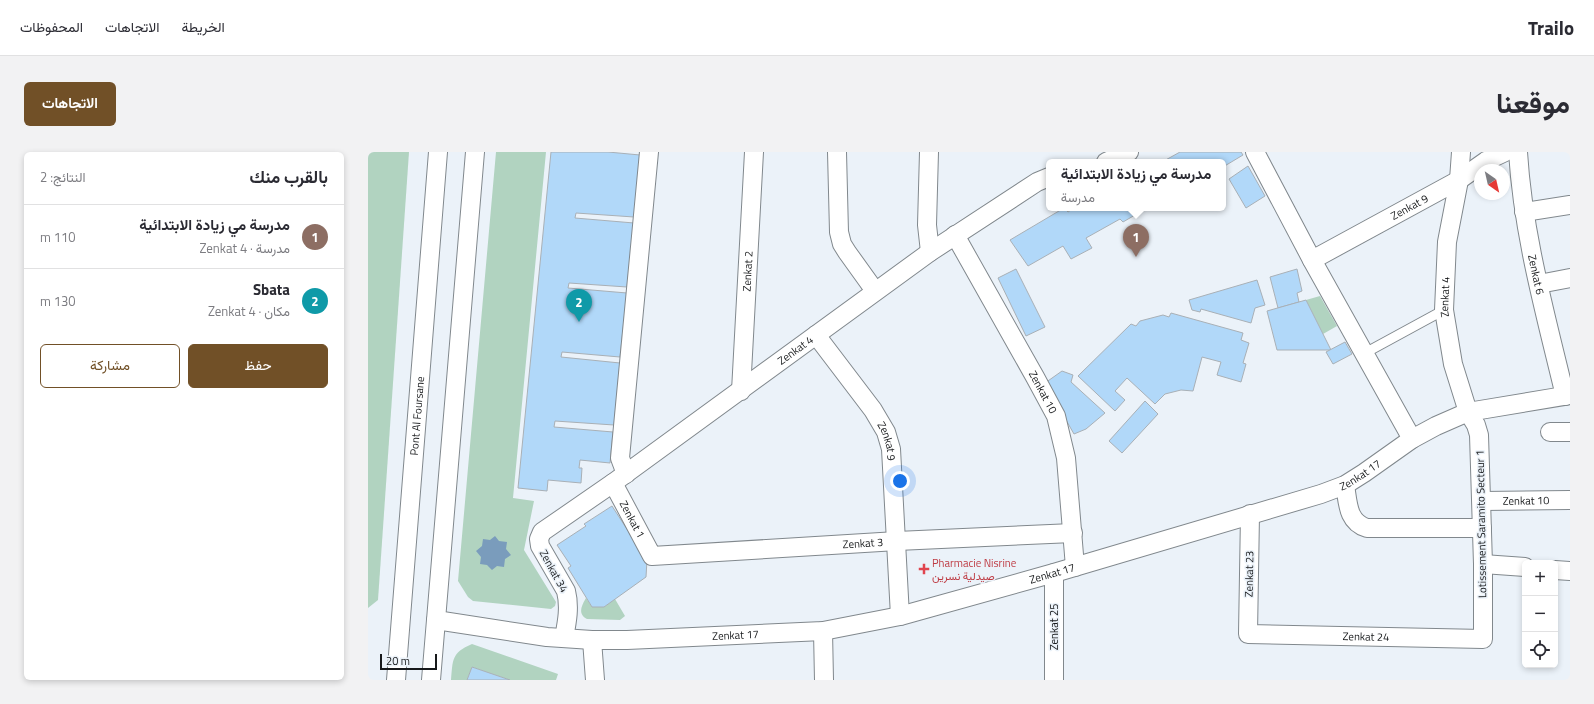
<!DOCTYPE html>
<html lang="ar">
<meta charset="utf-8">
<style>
body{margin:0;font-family:"Titillium Web",Vazirmatn,sans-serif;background:#f2f2f3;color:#2b2b33;direction:rtl}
.controls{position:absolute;right:12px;bottom:12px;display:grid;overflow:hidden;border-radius:6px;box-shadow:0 2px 6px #0003}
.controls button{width:36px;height:36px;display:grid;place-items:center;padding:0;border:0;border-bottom:1px solid #e1e1e2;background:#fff;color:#2b2b33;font:20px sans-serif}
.compass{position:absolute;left:1106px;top:12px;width:36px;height:36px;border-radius:50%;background:#fff;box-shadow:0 2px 6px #0003;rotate:146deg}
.scale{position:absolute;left:12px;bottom:10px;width:57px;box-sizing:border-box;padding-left:4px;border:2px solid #17191b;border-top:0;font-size:11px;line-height:14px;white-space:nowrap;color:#17191b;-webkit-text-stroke:3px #ebf2f9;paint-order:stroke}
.you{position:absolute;left:532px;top:329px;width:14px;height:14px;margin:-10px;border:3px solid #fff;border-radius:50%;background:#1a73e8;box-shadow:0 0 0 6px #1a73e833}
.badge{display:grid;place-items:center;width:26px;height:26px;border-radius:50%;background:#715027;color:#fff;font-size:13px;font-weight:700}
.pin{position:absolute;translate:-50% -33px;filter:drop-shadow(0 1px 2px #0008)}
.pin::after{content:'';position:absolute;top:21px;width:14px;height:12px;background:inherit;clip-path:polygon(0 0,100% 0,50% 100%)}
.popup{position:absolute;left:678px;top:7px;width:180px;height:52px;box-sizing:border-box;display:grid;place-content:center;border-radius:6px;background:#fff;filter:drop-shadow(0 1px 3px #0005);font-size:13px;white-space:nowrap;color:#7c7c81}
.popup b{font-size:15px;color:#2b2b33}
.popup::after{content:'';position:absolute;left:50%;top:100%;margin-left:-8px;border:8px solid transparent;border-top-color:#fff}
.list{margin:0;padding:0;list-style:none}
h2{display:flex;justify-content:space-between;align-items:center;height:52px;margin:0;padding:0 16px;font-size:17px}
h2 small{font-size:13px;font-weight:400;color:#7c7c81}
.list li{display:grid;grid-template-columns:26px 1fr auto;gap:12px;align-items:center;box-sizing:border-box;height:64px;padding:0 16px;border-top:1px solid #e1e1e2}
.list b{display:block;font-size:15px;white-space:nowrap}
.list p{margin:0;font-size:13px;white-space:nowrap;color:#7c7c81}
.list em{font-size:13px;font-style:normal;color:#7c7c81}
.actions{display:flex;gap:8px;padding:12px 16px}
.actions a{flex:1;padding:9px 0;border:1px solid #715027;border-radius:6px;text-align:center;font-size:14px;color:#715027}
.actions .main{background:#715027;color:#fff}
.icon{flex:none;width:22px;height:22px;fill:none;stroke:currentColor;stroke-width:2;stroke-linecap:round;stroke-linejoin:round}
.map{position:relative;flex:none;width:1202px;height:528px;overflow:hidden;direction:ltr;border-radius:6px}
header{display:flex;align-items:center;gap:24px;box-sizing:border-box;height:56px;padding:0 20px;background:#fff;border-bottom:1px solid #e1e1e2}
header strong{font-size:19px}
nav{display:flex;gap:22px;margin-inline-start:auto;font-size:14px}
.intro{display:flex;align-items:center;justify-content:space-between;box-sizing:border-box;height:96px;padding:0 24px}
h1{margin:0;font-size:28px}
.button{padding:10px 18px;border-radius:6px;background:#715027;color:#fff;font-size:14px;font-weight:700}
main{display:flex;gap:24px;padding:0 24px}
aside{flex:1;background:#fff;border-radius:6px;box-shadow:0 2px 6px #0003}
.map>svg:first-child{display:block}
.green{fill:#b1d3c0}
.water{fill:#7a9cbc}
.building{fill:#b1d8f9;stroke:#a9b0b6}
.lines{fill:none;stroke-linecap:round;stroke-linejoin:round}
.lane-casing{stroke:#81888d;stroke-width:11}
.street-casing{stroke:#81888d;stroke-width:20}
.lane{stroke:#fff;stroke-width:9}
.street{stroke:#fff;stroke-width:18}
.health-dot{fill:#e0444e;stroke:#ebf2f9;stroke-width:1.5}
.labels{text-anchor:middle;stroke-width:3;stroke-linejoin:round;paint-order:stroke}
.street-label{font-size:11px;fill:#17191b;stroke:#ebf2f9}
.health-label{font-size:11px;fill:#be3a42;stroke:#ebf2f9;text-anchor:start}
</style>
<header>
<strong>Trailo</strong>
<nav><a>الخريطة</a><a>الاتجاهات</a><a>المحفوظات</a></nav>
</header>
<div class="intro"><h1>موقعنا</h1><a class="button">الاتجاهات</a></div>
<main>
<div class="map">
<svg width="1202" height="528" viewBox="0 0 1202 528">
<rect width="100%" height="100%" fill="#ebf2f9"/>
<!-- green -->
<g class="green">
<path d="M0,0H41L10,448L0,456Z"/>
<path d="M128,0H178L145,346L166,349L156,398L188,450L187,454L183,457L105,449L100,445L90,429Z"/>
<path d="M952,144L969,174L955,182L938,148Z"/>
<path d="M218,446L224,455H236L247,447L257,464L252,468L219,467C209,462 214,453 218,446Z"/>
<path d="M104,492L190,522L188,528H142L104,515L99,528H83C85,508 83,501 104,492Z"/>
</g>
<!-- water -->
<path class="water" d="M127,384L131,389L139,390L138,397L143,403L137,407L136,415L129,414L124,418L119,413L112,412L113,405L108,399L114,394L115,387L122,388Z"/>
<!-- building -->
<g class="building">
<path d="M183,0H240L272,3L266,65L208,61L207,66L266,71L259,135L201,131L200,136L259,141L252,205L194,200L193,205L252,211L246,273L187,269L186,275L245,280L242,311L212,308L211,316H214L213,331L180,328L179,339L150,336Z"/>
<path d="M812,0H873L875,3L855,15V10H794Z"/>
<path d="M880,14L897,44L878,56L861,27Z"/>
<path d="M696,56L700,60L706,56H779L755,70L752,67L718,86L724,96L703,107L695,94L660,114L642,88Z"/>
<path d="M648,117L677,175L658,184L630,126Z"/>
<path d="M929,117L934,139L929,141L931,150L910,156L902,125Z"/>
<path d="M889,128L897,153L887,156L883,171L833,157L832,160L824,158L821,148Z"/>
<path d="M938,148L963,198H909L899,159Z"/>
<path d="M803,161L875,181L873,188L881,191L875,211L878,212L873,230L849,223L853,210L834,205L825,239L813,238L797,242L787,252L759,226L747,239L757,248L747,259L710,224L763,172L768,174L772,169L795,163L801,165Z"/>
<path d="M977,190L984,202L965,212L958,200Z"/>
<path d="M694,219L705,223L703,230L737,261L718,277L706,282L677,231Z"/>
<path d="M777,249L790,262L754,301L741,289Z"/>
<path d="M244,354L279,408L278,425L236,455H224L200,416L203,414L189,393L218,374L216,372Z"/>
<path d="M104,515L142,528H99Z"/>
</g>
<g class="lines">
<defs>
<path id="lane" d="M997,201L1076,158"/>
<g id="street">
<path d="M469,0L471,80L474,92L479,100L507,139"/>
<path d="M561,0L559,73L562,100"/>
<path d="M887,0L944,108L1044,287"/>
<path id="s1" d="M1150,0C1155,83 1178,164 1197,244"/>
<path d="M738,10L761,0"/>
<path d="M1156,60L1202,53"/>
<path id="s2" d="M587,83L667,225L688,264L698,306L707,415"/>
<path id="s3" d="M944,108L1091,28L1118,9L1137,0"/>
<path d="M1171,132L1202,126"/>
<path id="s4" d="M448,183L505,258L518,280L523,297L532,464"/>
<path id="s5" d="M373,239L386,0"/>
<path d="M1182,280H1202"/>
<path d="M258,322L252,306L281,0"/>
<path id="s6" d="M245,331L284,404L529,389L705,381"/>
<path d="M977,333C980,350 979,370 999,376H1114"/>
<path id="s7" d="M1114,349L1202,348"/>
<path id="s8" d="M882,362L880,482L1115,487V412L1111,283L1108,273L1100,260L1085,212L1076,158L1079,90L1091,28L1093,0"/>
<path d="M1115,412L1157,415"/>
<path d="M1187,418L1202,419"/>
<path d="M686,421V528"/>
<path id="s9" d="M68,468L179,485L224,488H259L455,479L532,464L686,421L953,342L977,333L996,321L1044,287L1068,274L1100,260L1202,243"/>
<path d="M455,479L456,528"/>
<path id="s10" d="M196,486C199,470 202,455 198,439L172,394L171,387L174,380L245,331L562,100L669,30L681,25"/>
<path d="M224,488L227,528"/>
<path id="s11" d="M28,528L70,0"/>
<path d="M63,528L107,0"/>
</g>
</defs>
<!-- lane casing -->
<use href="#lane" class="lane-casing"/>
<!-- street casing -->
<use href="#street" class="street-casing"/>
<!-- lane -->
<use href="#lane" class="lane"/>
<!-- street -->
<use href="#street" class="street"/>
</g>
<!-- markers -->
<path class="health-dot" d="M554 411h4v4h4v4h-4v4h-4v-4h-4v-4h4z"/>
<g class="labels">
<!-- street labels -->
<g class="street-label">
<text dy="4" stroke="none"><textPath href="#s3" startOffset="111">Zenkat 9</textPath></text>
<text dy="4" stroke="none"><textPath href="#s5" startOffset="120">Zenkat 2</textPath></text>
<text dy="4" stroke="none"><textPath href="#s1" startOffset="124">Zenkat 6</textPath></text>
<text dy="4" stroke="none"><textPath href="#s8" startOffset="703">Zenkat 4</textPath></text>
<text dy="4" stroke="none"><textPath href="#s10" startOffset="426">Zenkat 4</textPath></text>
<text dy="4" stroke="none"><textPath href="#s2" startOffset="180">Zenkat 10</textPath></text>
<text dy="4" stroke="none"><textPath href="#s11" startOffset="265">Pont Al Foursane</textPath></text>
<text dy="4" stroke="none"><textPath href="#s4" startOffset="129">Zenkat 9</textPath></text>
<text dy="4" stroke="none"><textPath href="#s9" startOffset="949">Zenkat 17</textPath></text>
<text dy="4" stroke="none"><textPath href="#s7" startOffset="44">Zenkat 10</textPath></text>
<text dy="4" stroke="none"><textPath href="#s6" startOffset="41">Zenkat 1</textPath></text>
<text transform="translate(1113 372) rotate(-91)" y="4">Lotissement Saramito Secteur 1</text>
<text dy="4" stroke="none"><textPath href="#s6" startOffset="294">Zenkat 3</textPath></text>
<text transform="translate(186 419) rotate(61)" y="4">Zenkat 34</text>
<text dy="4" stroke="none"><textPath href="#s9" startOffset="625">Zenkat 17</textPath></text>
<text transform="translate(881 422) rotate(-89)" y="4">Zenkat 23</text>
<text transform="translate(686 475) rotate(-90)" y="4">Zenkat 25</text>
<text dy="4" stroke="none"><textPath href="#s9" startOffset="301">Zenkat 17</textPath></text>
<text dy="4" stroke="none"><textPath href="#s8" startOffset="238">Zenkat 24</textPath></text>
</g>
<!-- health labels -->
<g class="health-label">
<text x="564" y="415">Pharmacie Nisrine<tspan x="564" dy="13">صيدلية نسرين</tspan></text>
</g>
</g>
</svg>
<div class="controls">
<button>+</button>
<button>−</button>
<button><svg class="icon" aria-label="locate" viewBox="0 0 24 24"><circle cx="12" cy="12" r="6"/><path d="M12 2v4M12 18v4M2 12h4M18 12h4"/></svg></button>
</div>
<svg class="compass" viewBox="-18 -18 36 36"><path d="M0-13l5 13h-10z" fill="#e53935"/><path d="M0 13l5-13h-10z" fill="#7c7c81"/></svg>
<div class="scale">20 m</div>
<div class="you"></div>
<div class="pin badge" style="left:768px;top:105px;background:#8d6e63">1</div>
<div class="popup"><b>مدرسة مي زيادة الابتدائية</b>مدرسة</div>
<div class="pin badge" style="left:211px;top:170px;background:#0f9aa8">2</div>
</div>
<aside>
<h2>بالقرب منك<small>النتائج: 2</small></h2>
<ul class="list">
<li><span class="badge" style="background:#8d6e63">1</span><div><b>مدرسة مي زيادة الابتدائية</b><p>مدرسة · Zenkat 4</p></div><em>110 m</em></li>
<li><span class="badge" style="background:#0f9aa8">2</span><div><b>Sbata</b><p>مكان · Zenkat 4</p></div><em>130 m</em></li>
</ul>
<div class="actions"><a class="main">حفظ</a><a>مشاركة</a></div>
</aside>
</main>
